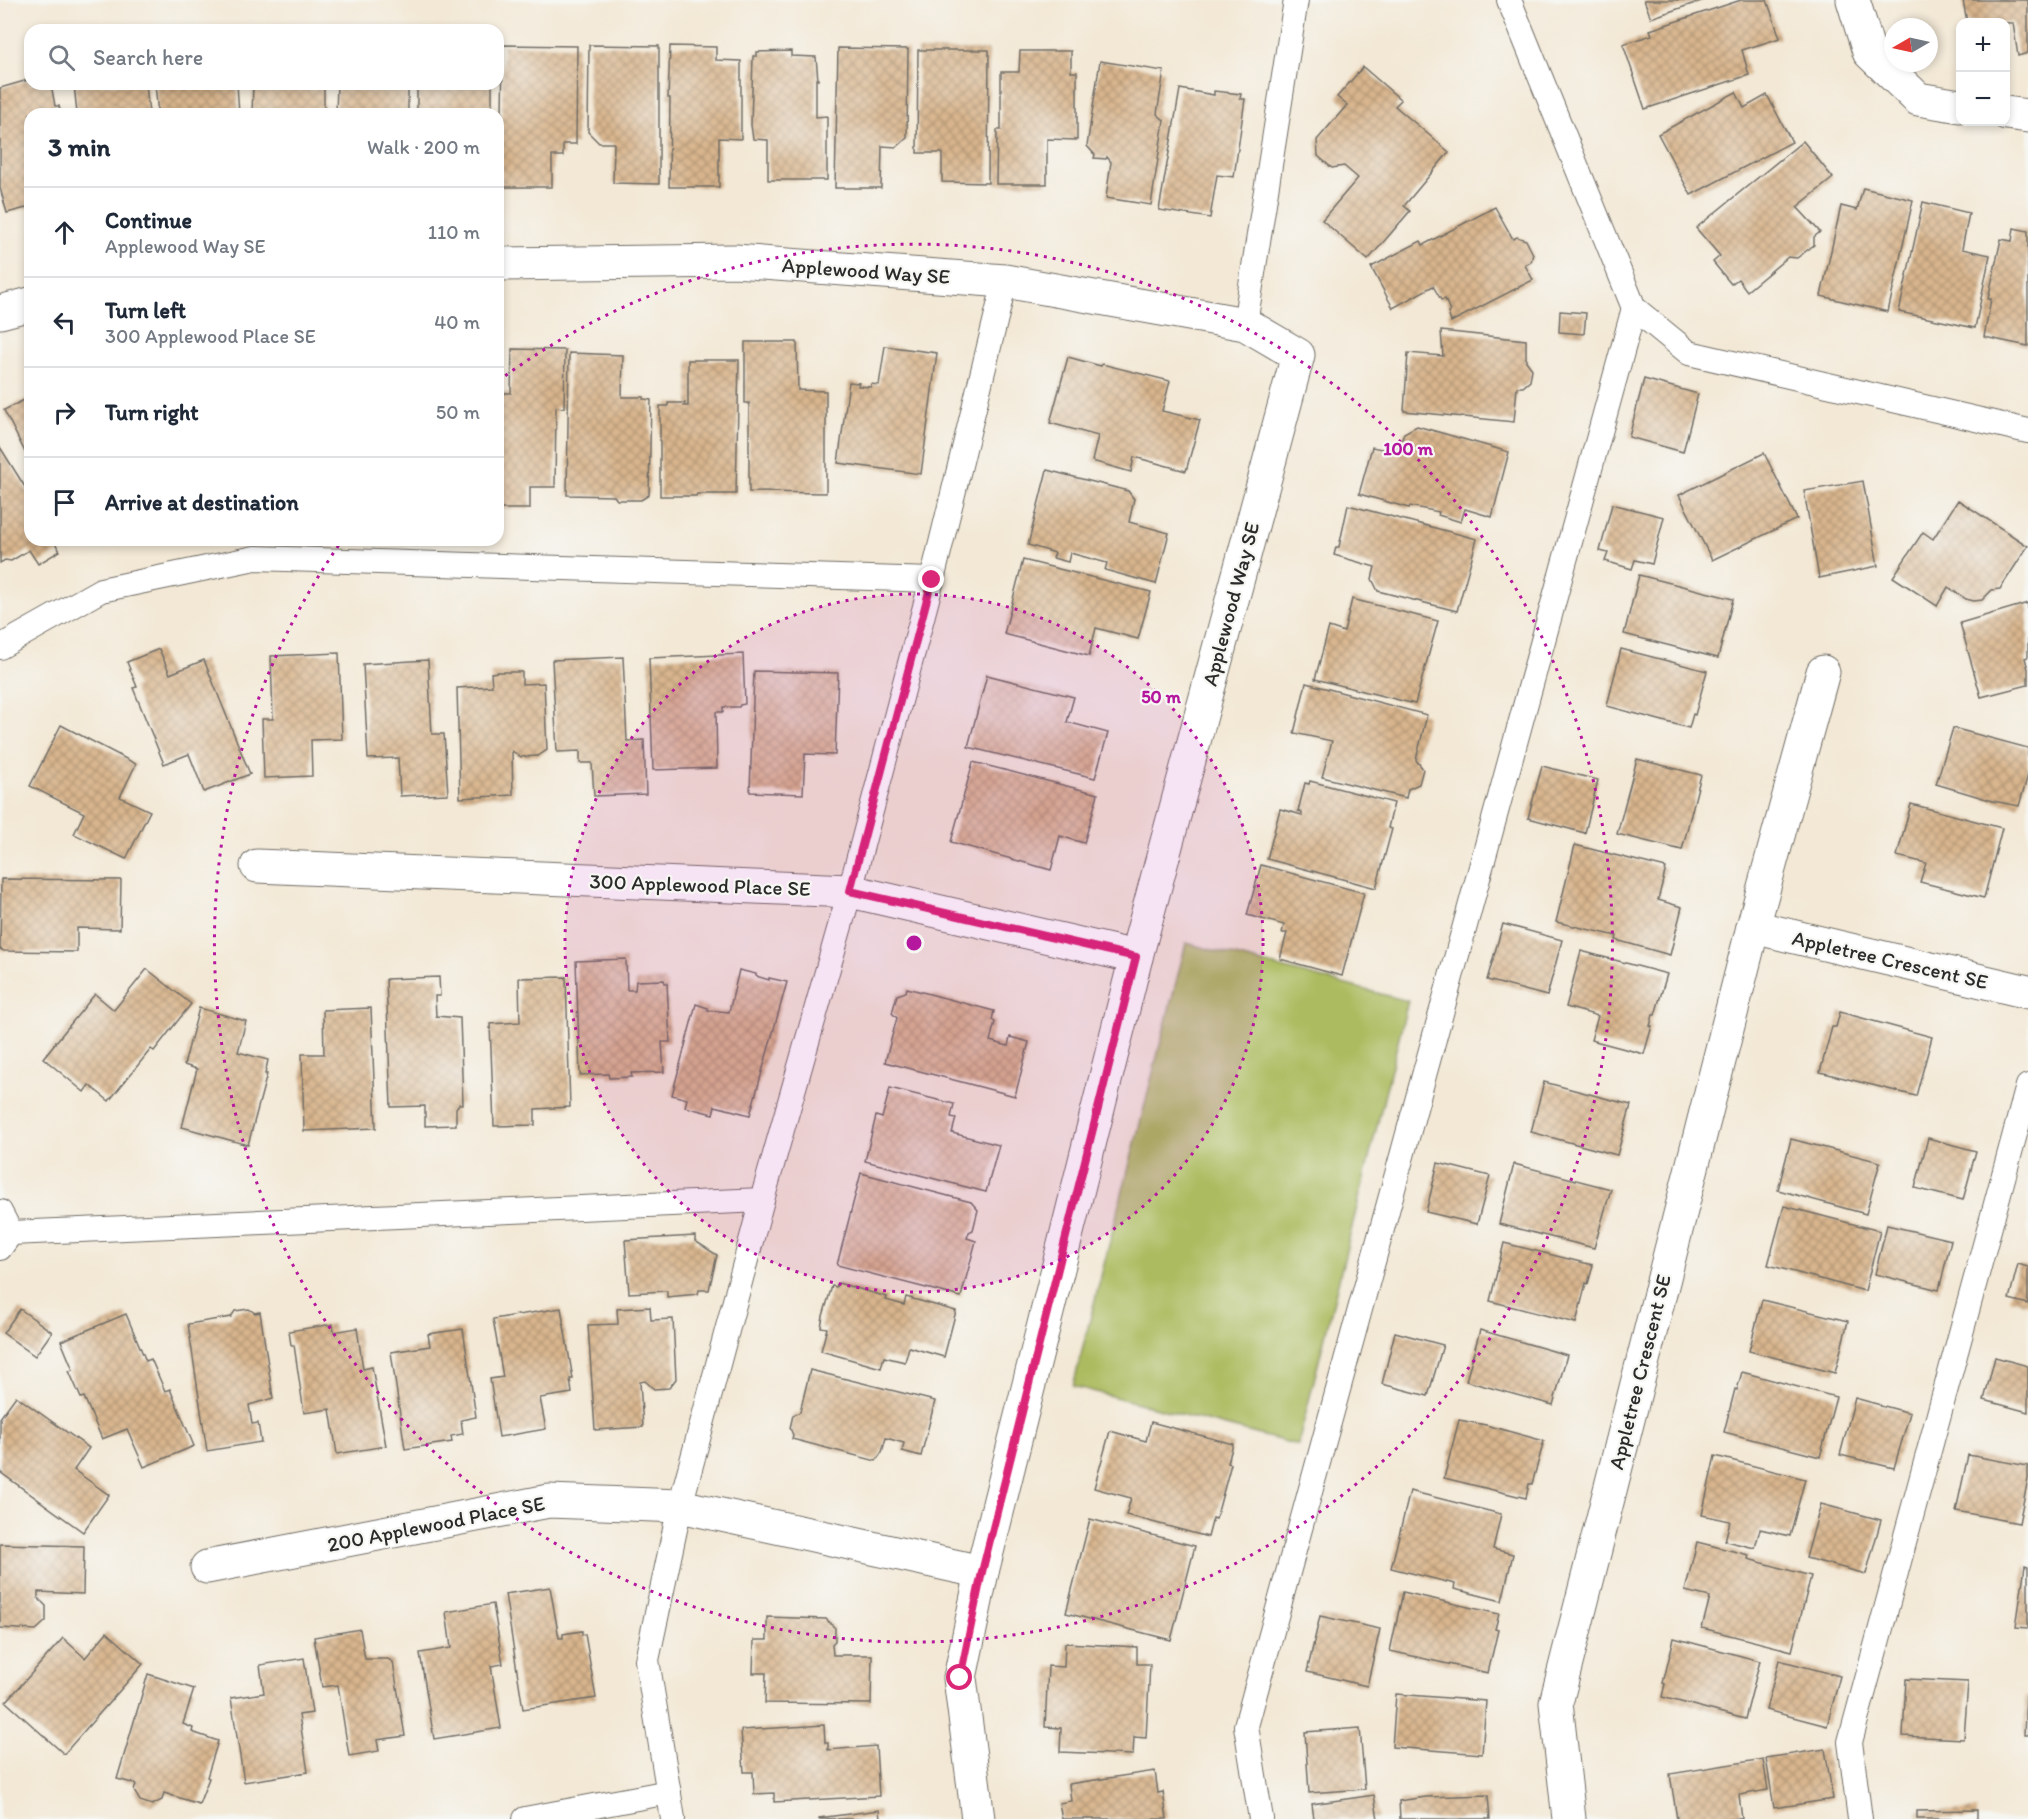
<!DOCTYPE html>
<meta charset="utf-8">
<style>
body{margin:0;font-family:Itim,sans-serif;background:#f6f6f7;color:#1f2937}
.controls{position:absolute;right:18px;top:18px;display:grid;overflow:hidden;border-radius:12px;box-shadow:0 3px 9px #0003}
.controls button{width:54px;height:54px;display:grid;place-items:center;padding:0;border:0;border-bottom:2px solid #e0e1e3;background:#fff;color:#1f2937;font:30px sans-serif}
.compass{position:absolute;left:1884px;top:18px;width:54px;height:54px;border-radius:50%;background:#fff;box-shadow:0 3px 9px #0003;rotate:261deg}
.stop{position:absolute;width:18px;height:18px;margin:-14px;border:4px solid #db2777;border-radius:50%;background:#fff}
.stop.end{background:#db2777;border-color:#fff;box-shadow:0 2px 6px #0008}
.list{margin:0;padding:0;list-style:none}
h2{display:flex;justify-content:space-between;align-items:center;height:78px;margin:0;padding:0 24px;font-size:26px}
h2 small{font-size:20px;font-weight:400;color:#747a83}
.list li{display:grid;grid-template-columns:39px 1fr auto;gap:18px;align-items:center;box-sizing:border-box;height:90px;padding:0 24px;border-top:2px solid #e0e1e3}
.list b{display:block;font-size:22px;white-space:nowrap}
.list p{margin:0;font-size:20px;white-space:nowrap;color:#747a83}
.list em{font-size:20px;font-style:normal;color:#747a83}
.icon{flex:none;width:33px;height:33px;fill:none;stroke:currentColor;stroke-width:2;stroke-linecap:round;stroke-linejoin:round}
.map{position:relative;flex:none;width:2028px;height:1819px;overflow:hidden}
.search{position:absolute;background:#fff;box-shadow:0 3px 9px #0003;left:24px;top:24px;width:480px;height:66px;display:flex;align-items:center;gap:15px;box-sizing:border-box;padding:0 21px;border-radius:18px;color:#747a83;font-size:22px}
.panel{position:absolute;background:#fff;box-shadow:0 3px 9px #0003;left:24px;top:108px;width:480px;height:438px;border-radius:18px}
.map>svg:first-child{display:block}
.park{fill:#acbb5e;stroke:#6c7344;stroke-width:1.5}
.building{fill:url(#building-cross-hatch)}
.lines{fill:none;stroke-linecap:round;stroke-linejoin:round}
.service-casing{stroke:#716d66;stroke-width:26}
.minor-casing{stroke:#716d66;stroke-width:35}
.service{stroke:#fff;stroke-width:24}
.minor{stroke:#fff;stroke-width:33}
.route{stroke:#db2777;stroke-width:8}
.ring{fill:none;stroke:#b5179e;stroke-width:3;stroke-dasharray:3 6}
.labels{text-anchor:middle;stroke-width:4.5;stroke-linejoin:round;paint-order:stroke}
.street-label{font-size:21px;fill:#2b2b2b;stroke:#f6f6f2}
.centre{fill:#b5179e;stroke:#f6f6f2;stroke-width:3}
.ring-label{font-size:18px;text-anchor:middle;font-weight:bold;fill:#b5179e;stroke:#f6f6f2;stroke-width:4.5;stroke-linejoin:round;paint-order:stroke}
</style>
<div class="map">
<svg width="2028" height="1819" viewBox="0 0 2028 1819">
<defs>
<pattern id="building-cross-hatch" width="8" height="8" patternUnits="userSpaceOnUse" patternTransform="scale(1.5)"><rect width="8" height="8" fill="#d9b68e"/><path d="M0 0l8 8M0 8l8-8" fill="none" stroke="#b09474"/></pattern>
</defs>
<rect width="100%" height="100%" fill="#f6f6f2"/>
<filter id="ink" filterUnits="userSpaceOnUse"><feTurbulence type="fractalNoise" baseFrequency=".0167" numOctaves="2"/><feDisplacementMap in="SourceGraphic" scale="12" xChannelSelector="R" yChannelSelector="G"/><feConvolveMatrix kernelMatrix="1 2 1 2 8 2 1 2 1" color-interpolation-filters="sRGB"/></filter>
<filter id="wash" filterUnits="userSpaceOnUse"><feTurbulence type="fractalNoise" baseFrequency=".008" numOctaves="4" result="noise"/><feDisplacementMap in="SourceGraphic" scale="24" xChannelSelector="R" yChannelSelector="G"/><feGaussianBlur stdDeviation="1.35" result="paint"/><feColorMatrix in="noise" values="0 0 0 0 0 0 0 0 0 0 0 0 0 0 0 0 0 1.4 0 .05"/><feComposite in="paint" operator="in"/></filter>
<g filter="url(#wash)">
<rect width="100%" height="100%" fill="#f3e8d5"/>
<!-- park -->
<path class="park" d="M1186,943L1408,1001L1298,1445L1073,1386Z"/>
<g id="blocks">
<!-- building -->
<g class="building">
<path d="M1644,0H1704L1651,18Z"/>
<path d="M1741,0H1767L1780,38L1742,50L1749,75L1645,109L1623,44L1652,35L1650,30Z"/>
<path d="M1963,0H2028V53L2018,56L2013,23L1967,22Z"/>
<path d="M503,45L577,46L576,144H563V156H552V187H501Z"/>
<path d="M589,45L659,46V184L613,183L614,143H599L588,132Z"/>
<path d="M670,46L716,47V60L741,61V139L719,138V187H669L670,98H668Z"/>
<path d="M838,48L908,49L907,138L897,147L882,146L881,188H835Z"/>
<path d="M918,50H989L988,183L942,182V153H917Z"/>
<path d="M791,51V56L816,57L818,80L816,79V117L827,116V180H768V140L753,139L751,125L753,56H757V52Z"/>
<path d="M1020,51H1071V72H1077V140L1047,139V184H996L997,130H1001V72H1019Z"/>
<path d="M1100,61L1164,71L1157,114L1164,120L1151,205L1106,198L1111,162L1107,157L1106,159L1094,158L1095,155L1087,146Z"/>
<path d="M1363,67L1401,100L1395,106L1449,152L1404,206L1410,211L1368,260L1322,220L1358,178L1344,166L1332,168L1318,156L1317,140L1347,105L1337,97Z"/>
<path d="M28,80L30,84H51L55,106H59L61,114H30V207L7,213L0,188V88Z"/>
<path d="M74,84H146L149,114H77Z"/>
<path d="M155,84H237L239,114H158Z"/>
<path d="M253,84H324V114H252Z"/>
<path d="M337,84H408V114H336Z"/>
<rect x="417" y="84" width="75" height="30"/>
<path d="M1180,89L1214,95V91L1241,94L1240,99H1245L1234,177L1217,175L1210,218L1159,210Z"/>
<path d="M1736,92L1744,108L1767,95L1792,142L1691,195L1658,134Z"/>
<path d="M1803,141L1833,178L1797,207L1820,232L1814,237V245L1797,258L1788,257L1747,291L1738,279L1731,284L1713,262L1720,256L1696,228Z"/>
<path d="M1863,188L1913,200L1888,312L1821,296L1841,206L1857,210Z"/>
<path d="M1923,202L1969,213L1962,249L1990,255L1975,328L1899,312Z"/>
<path d="M1495,207L1513,239L1517,237L1526,240L1533,254L1531,262L1525,265L1533,280L1451,322L1448,313L1450,311L1445,299L1441,300L1433,286L1393,308L1371,267L1421,241L1423,245Z"/>
<path d="M2014,228L2028,231V346L1984,337L1991,299H1988L2001,239L2012,241Z"/>
<path d="M1560,311L1586,313L1584,334L1559,332Z"/>
<path d="M1441,331L1526,340V361L1532,369L1530,381L1523,387H1517L1514,422L1404,411L1408,353L1443,356Z"/>
<path d="M745,342H797L798,390L826,391V493L749,492V403H745Z"/>
<path d="M885,346L937,353L921,474L838,463L849,382L859,383L858,386L871,387V384L879,385Z"/>
<path d="M512,349L565,350L564,408L556,407L555,487H530V509H498V393H511Z"/>
<path d="M569,353L623,355L622,397H644L643,399L651,400L649,495L641,500H617L614,496L567,495Z"/>
<path d="M1068,357L1101,366L1102,364L1170,381L1162,411L1200,420L1186,471L1134,457L1131,472L1092,461L1098,436L1050,423Z"/>
<path d="M688,360H739L736,494H697L696,496H660V406H668V403H685L684,406H688Z"/>
<path d="M1644,379L1698,394L1683,452L1629,437Z"/>
<path d="M30,397V462L4,410Z"/>
<path d="M1417,426L1509,452L1492,517L1465,509L1461,522L1438,515L1439,512L1410,506L1409,508L1359,494L1372,447L1397,452V447L1399,448L1404,433Z"/>
<path d="M0,447L30,495V540H53L60,551L38,564L29,550L11,561L5,560L0,563Z"/>
<path d="M1764,453L1797,519L1712,560L1679,495Z"/>
<path d="M1047,470L1128,491L1134,499L1129,522L1169,533L1156,584L1105,570L1107,563L1070,553L1068,562L1053,558L1055,553L1028,545Z"/>
<path d="M1863,481L1878,566L1819,578L1804,491Z"/>
<path d="M1958,500L2028,546L2000,589L1992,590L1982,600L1974,601L1966,599L1948,587L1937,606L1893,577L1923,532L1933,539Z"/>
<path d="M1612,504L1664,517L1652,564L1635,560L1632,569L1605,561L1608,553L1600,551Z"/>
<path d="M1348,505L1477,539L1457,611L1378,591L1372,579L1375,567L1334,555L1336,547H1339Z"/>
<path d="M1023,560L1151,592L1138,639L1096,628L1089,656L1004,634Z"/>
<path d="M1639,575L1733,599L1718,658L1624,634Z"/>
<path d="M1352,599L1438,621L1415,704L1315,679L1329,627L1344,632Z"/>
<path d="M2028,603V657L2025,658L2028,669V685L1981,697L1960,623Z"/>
<path d="M159,649L170,674L204,660L250,774L204,792L189,754L164,764L133,688L137,687L127,662Z"/>
<path d="M1621,649L1707,671L1695,715L1693,714L1689,728L1607,706Z"/>
<path d="M339,653L342,739L311,740L312,776L264,778L262,719H273L271,656Z"/>
<path d="M743,654L745,704L740,705L739,707H723V712H716L717,768L653,770L649,658Z"/>
<path d="M623,657L627,741L644,740L646,794L594,796L592,763H580V751L557,752L552,660Z"/>
<path d="M428,660L432,734H444L448,794L400,796L398,758L368,759L363,664Z"/>
<path d="M754,671L838,673L835,755L805,754L803,794L750,792Z"/>
<path d="M498,672H522V684L544,683L547,750L538,756L521,757L512,751L513,795L460,798L457,688L492,686L491,673Z"/>
<path d="M987,675L1074,697L1067,722L1108,733L1095,778L968,747Z"/>
<path d="M1306,683L1427,715L1416,760L1423,769L1419,784L1408,789L1406,798L1322,777L1332,741L1294,733Z"/>
<path d="M61,725L136,764L120,797L150,811L126,859L74,834L84,813L30,786Z"/>
<path d="M1953,728L2028,748V775L2019,806L1993,801L1936,784Z"/>
<path d="M1637,759L1701,775L1682,850L1617,834Z"/>
<path d="M973,762L1098,794L1084,843L1060,836L1051,870L951,842Z"/>
<path d="M1542,766L1598,780L1585,833L1528,818Z"/>
<path d="M1310,781L1394,803L1388,828L1392,829L1376,888L1267,859L1280,809L1302,815V812L1298,811L1305,783L1309,784Z"/>
<path d="M1911,804L2002,828L1984,898L1920,882L1926,863L1897,856Z"/>
<path d="M1575,845L1666,868L1658,900L1682,907L1670,955L1616,940L1617,936L1556,922Z"/>
<path d="M1261,865L1364,893L1342,976L1280,959L1287,933H1282L1284,925L1247,915Z"/>
<path d="M1,879L121,880L120,929L77,928V952L4,951L0,949Z"/>
<path d="M1503,924L1562,940L1547,996L1487,980Z"/>
<path d="M1581,951L1667,974L1655,1015H1653L1650,1026H1652L1644,1054L1591,1040L1598,1016L1566,1007Z"/>
<path d="M626,959L627,990H635L636,981L664,980L665,983H667L670,1042H662L664,1072L631,1073L632,1077L609,1078L608,1074L580,1075L576,961Z"/>
<path d="M147,969L191,1004L154,1051L151,1049L109,1101L89,1085L84,1092L43,1058L95,994L114,1010Z"/>
<path d="M739,970L756,974V976L769,980V978L787,982L750,1115L715,1106L713,1114L685,1107L687,1099L672,1095L696,1004L708,1008V1010L729,1012Z"/>
<path d="M439,977L440,996H435L436,1016L460,1018L463,1104H459L456,1108V1125L425,1126V1106L391,1107L386,979Z"/>
<path d="M566,977L570,1107L535,1109V1125L494,1126L490,1024L520,1022L519,978Z"/>
<path d="M907,988L994,1011L992,1020L995,1022L990,1041L1008,1046L1010,1037L1029,1042L1015,1096L885,1062L897,1018L892,1013L897,995L906,992Z"/>
<path d="M199,1008L246,1021L238,1052L268,1060L265,1074H267L248,1145L182,1127L197,1069L184,1065Z"/>
<path d="M371,1008L376,1128L304,1131L302,1054H324L323,1010Z"/>
<path d="M1840,1012L1932,1037L1916,1096L1820,1072L1832,1027H1836Z"/>
<path d="M1544,1082L1631,1105L1617,1155L1531,1132Z"/>
<path d="M890,1088L954,1104L951,1117L956,1118L952,1133L999,1145L986,1192L865,1161L876,1116L882,1118Z"/>
<path d="M1928,1138L1976,1151L1963,1200L1915,1188Z"/>
<path d="M1791,1139L1880,1162L1866,1214L1778,1190Z"/>
<path d="M1438,1163L1490,1176L1477,1224L1426,1212Z"/>
<path d="M1514,1164L1611,1189L1594,1248L1499,1224Z"/>
<path d="M861,1173L971,1202L978,1210L973,1230L969,1232L967,1238L976,1241L961,1297L837,1265Z"/>
<path d="M1784,1206L1880,1231L1865,1291L1768,1265Z"/>
<path d="M1887,1225L1951,1240L1939,1290L1875,1274Z"/>
<path d="M695,1236V1241L717,1255L709,1290H699L698,1294L667,1297V1291L629,1293L625,1240Z"/>
<path d="M1504,1243L1593,1265L1588,1284L1586,1283L1576,1323L1490,1301Z"/>
<path d="M2018,1264L2028,1267V1304L2009,1299Z"/>
<path d="M838,1283L887,1297L886,1300L904,1305L906,1297L956,1311L944,1357L909,1347L905,1362L884,1357L881,1368L821,1351L827,1328L821,1327L823,1316L832,1286L836,1287Z"/>
<path d="M1762,1300L1848,1321L1835,1373L1749,1351Z"/>
<path d="M650,1307L651,1320L673,1319L676,1379L669,1388L654,1389L645,1381L640,1382L643,1427L595,1430L588,1325L618,1324L617,1309Z"/>
<path d="M561,1308L573,1379H570L572,1393L540,1398L546,1429L499,1437L490,1379L503,1377L493,1319Z"/>
<path d="M20,1309L52,1332L35,1356L3,1333Z"/>
<path d="M249,1309L255,1313L260,1312L273,1398L249,1405L252,1424L258,1423L261,1442L207,1451L188,1324L231,1317L235,1311Z"/>
<path d="M126,1314L146,1361L151,1359L165,1391L170,1389L194,1446L144,1467L127,1429L102,1439L84,1397L81,1398L69,1371L73,1370L61,1341Z"/>
<path d="M333,1324L334,1332L357,1328L363,1369L372,1367L386,1446L337,1454L330,1409L304,1413L294,1345H291L289,1331Z"/>
<path d="M463,1329L476,1417L461,1420L463,1434L451,1436L452,1442L405,1449L391,1352L430,1346L428,1334Z"/>
<path d="M1480,1330L1567,1355L1553,1405L1466,1381Z"/>
<path d="M1395,1332L1443,1345L1428,1396L1382,1384Z"/>
<path d="M1995,1357L2028,1366V1412L1984,1400Z"/>
<path d="M810,1370L935,1401L921,1456L902,1451L904,1443L886,1438L882,1452L876,1461L792,1439L793,1435L790,1428L793,1415L800,1412Z"/>
<path d="M1742,1372L1836,1397L1820,1457L1724,1432L1735,1389L1737,1390Z"/>
<path d="M16,1396L89,1448L74,1470L109,1495L83,1532L0,1472V1418Z"/>
<path d="M1855,1398L1910,1413L1894,1468L1840,1455Z"/>
<path d="M1459,1420L1486,1425L1544,1441L1532,1484H1529L1526,1498L1444,1478Z"/>
<path d="M1151,1422L1233,1444L1228,1463L1231,1464L1216,1519L1213,1518L1208,1537L1126,1515L1131,1498L1094,1488L1110,1431L1146,1441Z"/>
<path d="M1968,1455L2028,1466V1479L2019,1523L1956,1511Z"/>
<path d="M1715,1456L1805,1479L1790,1536L1760,1529L1755,1548L1725,1541L1730,1521L1702,1515Z"/>
<path d="M1410,1491L1501,1514L1493,1549L1513,1554L1502,1601L1454,1589L1455,1584L1391,1568Z"/>
<path d="M1821,1504L1881,1520L1866,1574L1806,1558Z"/>
<path d="M1090,1519L1195,1546L1171,1640L1066,1613Z"/>
<path d="M1697,1542L1749,1555L1748,1559L1811,1576L1792,1651L1702,1628L1710,1597L1685,1591Z"/>
<path d="M0,1544L84,1546L83,1594L38,1592V1598L46,1606V1621L36,1630L0,1628Z"/>
<path d="M2025,1566L2028,1567V1628L2016,1627Z"/>
<path d="M550,1587L559,1638H563V1634L582,1631V1635L585,1634L596,1698L523,1709L505,1594Z"/>
<path d="M1403,1592L1499,1614L1495,1629L1498,1630L1488,1673L1390,1651Z"/>
<path d="M493,1604L503,1664L491,1666L501,1728L434,1739L420,1653L451,1648L446,1612Z"/>
<path d="M1320,1616L1380,1629L1367,1686L1307,1672Z"/>
<path d="M767,1617L826,1619L835,1628V1641L832,1644L833,1655H872L871,1704L765,1703L766,1673H753L754,1640H767Z"/>
<path d="M360,1629L365,1659H388L393,1662L405,1736L377,1740L379,1751L349,1756L338,1685L322,1687L314,1637Z"/>
<path d="M107,1632L143,1664L64,1754L6,1702L63,1638L85,1658Z"/>
<path d="M1674,1638L1760,1661L1745,1719L1662,1697L1665,1684L1663,1683Z"/>
<path d="M1065,1643L1137,1647V1664H1150L1146,1738L1134,1737L1133,1755L1060,1752L1061,1728L1045,1727L1048,1666L1064,1667Z"/>
<path d="M304,1658L312,1713L299,1715L308,1772L244,1782L231,1698L264,1693L260,1665Z"/>
<path d="M1779,1660L1840,1676L1827,1726L1766,1710Z"/>
<path d="M148,1674L194,1689L183,1724L193,1728L192,1732L218,1741L207,1777L209,1778L199,1804L164,1793L162,1800L152,1805L140,1801L134,1791L136,1784L117,1779Z"/>
<path d="M1906,1679L1968,1682L1964,1739L1903,1736Z"/>
<path d="M1396,1694L1486,1701L1482,1754L1392,1747Z"/>
<path d="M2026,1695H2028V1735H2024Z"/>
<path d="M824,1725L825,1743H828V1750L876,1746L879,1796L774,1802V1793L754,1794L753,1772H744L741,1730Z"/>
<path d="M1360,1728L1365,1789L1309,1793L1305,1732Z"/>
<path d="M1825,1749L1833,1799L1774,1808L1766,1758Z"/>
<path d="M1763,1759L1768,1790L1739,1795L1742,1819H1677L1670,1774Z"/>
<path d="M1155,1771L1158,1793L1163,1792L1167,1819H1062L1059,1803L1071,1801L1069,1784Z"/>
<path d="M1374,1795L1378,1819H1314L1312,1804Z"/>
<path d="M1488,1795L1490,1819H1400L1399,1801L1426,1797Z"/>
<path d="M879,1810L880,1819H819V1818Z"/>
<path d="M1977,1810V1819H1917V1811Z"/>
</g>
</g>
</g>
<g filter="url(#ink)">
<use href="#blocks" fill-opacity="0" stroke="#716d66" stroke-width="1.5"/>
<g class="lines">
<defs>
<g id="service">
<path d="M1509,0L1634,308L1689,353L2028,431"/>
<path d="M1245,324L1296,0"/>
<path d="M0,647L101,590L255,558L932,580"/>
<path d="M0,1212L11,1233L0,1248"/>
<path d="M11,1233L762,1200"/>
<path d="M525,1819L669,1792"/>
<path d="M673,1819L647,1660L680,1506L762,1200L850,891L932,580L1005,281"/>
<path d="M1261,1819L1246,1726L1634,308"/>
<path d="M1860,1819L1850,1742L2028,1086"/>
</g>
<g id="minor">
<path d="M1853,0L1869,52L1918,99L1960,106"/>
<path d="M2006,113L2028,116"/>
<path d="M498,264L735,261L1005,281L1245,324L1298,355L1136,957L982,1572L960,1678L978,1819"/>
<path d="M0,312L30,304"/>
<path d="M257,866L850,891L1136,957"/>
<path d="M1753,927L2028,992"/>
<path d="M207,1567L549,1501L680,1506L982,1572"/>
<path d="M1569,1819L1556,1703L1753,927L1823,672"/>
</g>
</defs>
<!-- service casing -->
<use href="#service" class="service-casing"/>
<!-- minor casing -->
<use href="#minor" class="minor-casing"/>
<!-- service -->
<use href="#service" class="service"/>
<!-- minor -->
<use href="#minor" class="minor"/>
</g>
</g>
<g class="lines" filter="url(#ink)">
<!-- route -->
<path class="route" d="M932,580L850,891L1136,957L982,1572L960,1678"/>
</g>
<!-- distance rings -->
<circle cx="914" cy="943" r="349" fill="#b5179e" fill-opacity=".12"/>
<g class="ring">
<circle cx="914" cy="943" r="349"/>
<path d="M498 381A699 699 0 1 1 341 542"/>
</g>
<g class="labels">
<!-- street labels -->
<g class="street-label">
<text transform="translate(866 271) rotate(4)" y="7">Applewood Way SE</text>
<text transform="translate(1231 604) rotate(-75)" y="7">Applewood Way SE</text>
<text transform="translate(700 885) rotate(2)" y="7">300 Applewood Place SE</text>
<text transform="translate(1890 960) rotate(13)" y="7">Appletree Crescent SE</text>
<text transform="translate(1640 1372) rotate(-76)" y="7">Appletree Crescent SE</text>
<text transform="translate(436 1524) rotate(-11)" y="7">200 Applewood Place SE</text>
</g>
</g>
<circle cx="914" cy="943" r="9" class="centre"/>
<g class="ring-label">
<text x="1408" y="455">100 m</text>
<text x="1161" y="703">50 m</text>
</g>
</svg>
<div class="controls">
<button>+</button>
<button>−</button>
</div>
<svg class="compass" viewBox="-18 -18 36 36"><path d="M0-13l5 13h-10z" fill="#e53935"/><path d="M0 13l5-13h-10z" fill="#747a83"/></svg>
<div class="stop" style="left:960px;top:1678px"></div>
<div class="stop end" style="left:932px;top:580px"></div>
<div class="search"><svg class="icon" aria-label="search" viewBox="0 0 24 24"><circle cx="10" cy="10" r="6"/><path d="M15 15l6 6"/></svg>Search here</div>
<section class="panel">
<h2>3 min<small>Walk · 200 m</small></h2>
<ul class="list">
<li><svg class="icon" aria-label="ahead" viewBox="0 0 24 24"><path d="M12 20V5M6 11l6-6 6 6"/></svg><div><b>Continue</b><p>Applewood Way SE</p></div><em>110 m</em></li>
<li><svg class="icon" aria-label="left" viewBox="0 0 24 24"><path d="M17 20v-9H6M10 6l-5 5 5 5"/></svg><div><b>Turn left</b><p>300 Applewood Place SE</p></div><em>40 m</em></li>
<li><svg class="icon" aria-label="right" viewBox="0 0 24 24"><path d="M7 20v-9h11M14 6l5 5-5 5"/></svg><div><b>Turn right</b></div><em>50 m</em></li>
<li><svg class="icon" aria-label="arrive" viewBox="0 0 24 24"><path d="M6 21V4h12l-3 4 3 4H6"/></svg><div><b>Arrive at destination</b></div></li>
</ul>
</section>
</div>
